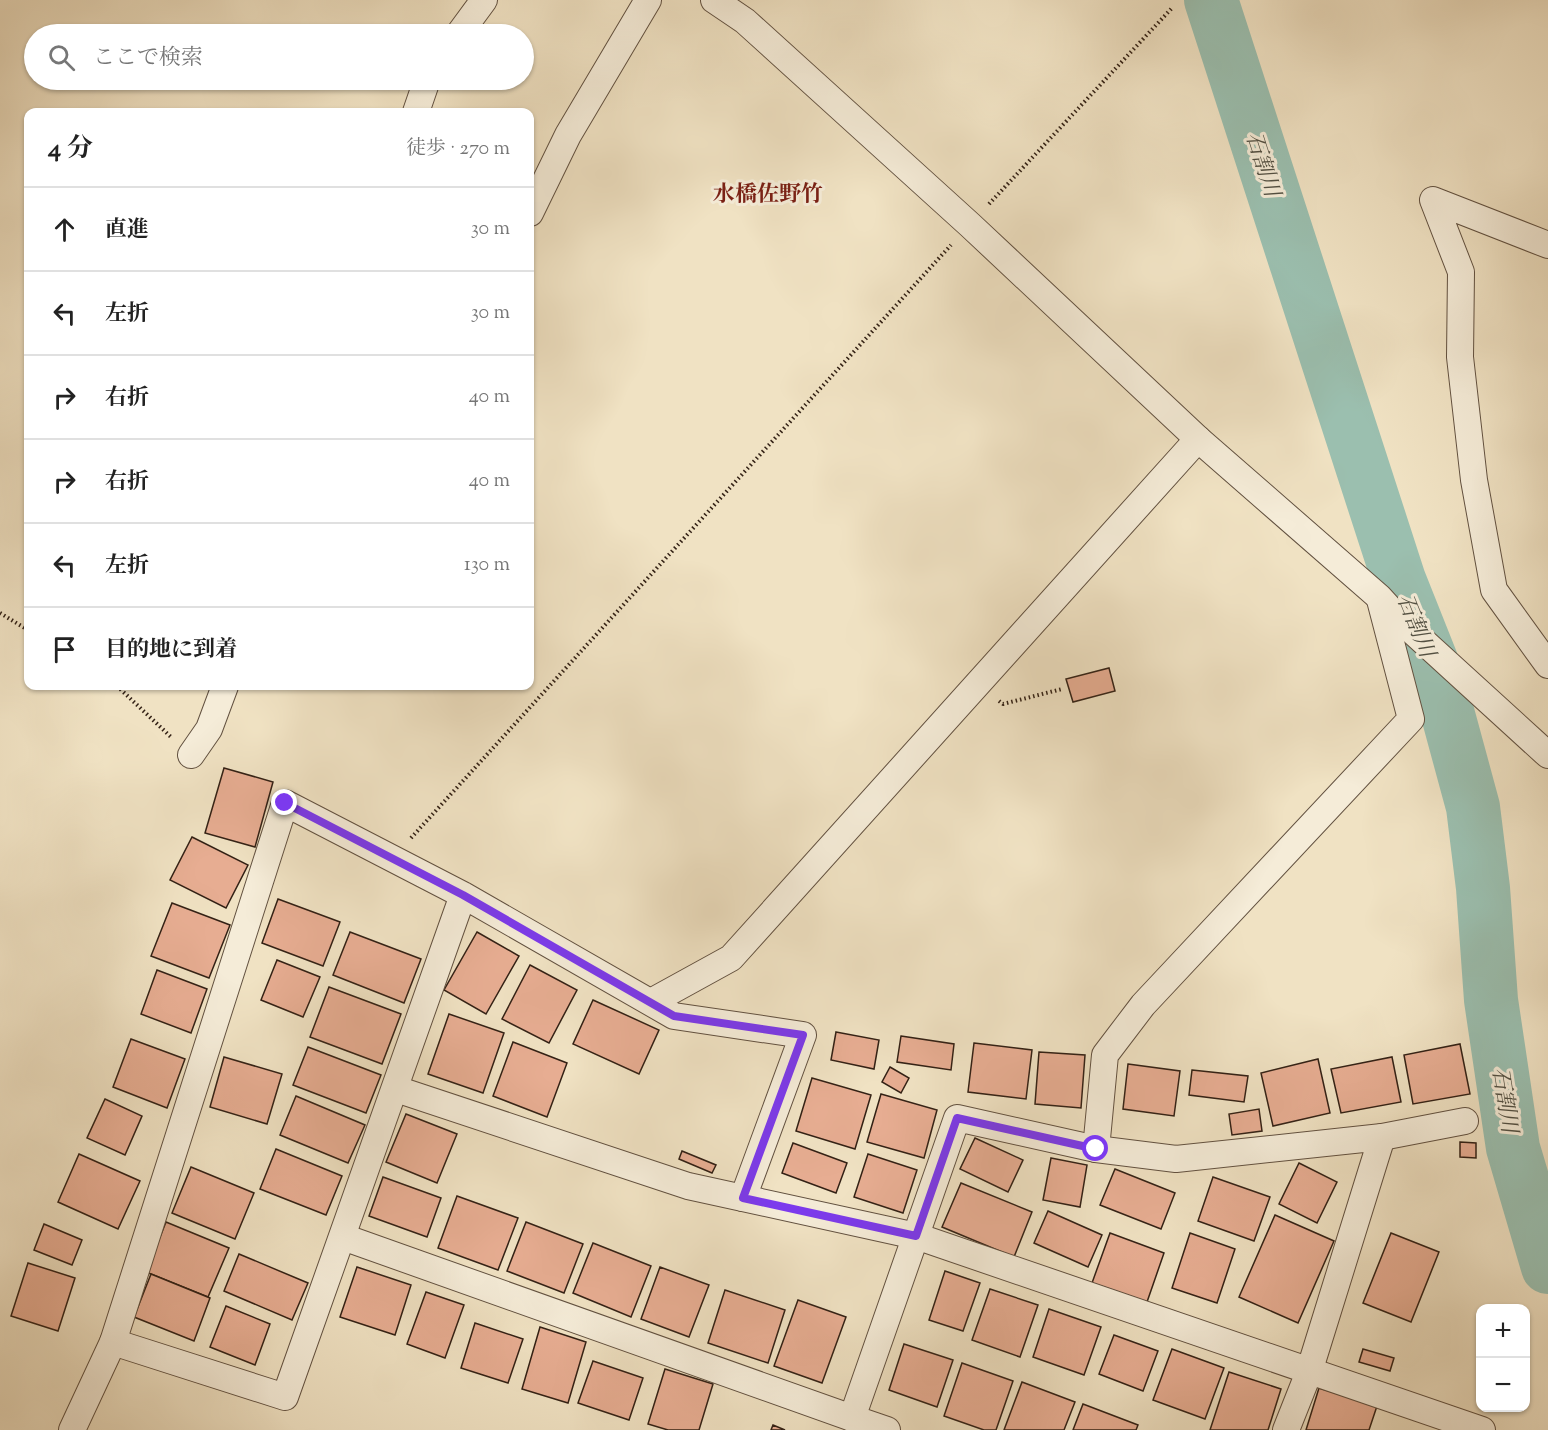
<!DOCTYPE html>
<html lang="ja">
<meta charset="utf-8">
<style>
body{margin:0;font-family:"Sorts Mill Goudy","Noto Serif JP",serif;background:#f2f2f2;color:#222}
.controls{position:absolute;right:18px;bottom:18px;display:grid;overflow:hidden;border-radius:12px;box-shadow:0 2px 4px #0004}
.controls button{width:54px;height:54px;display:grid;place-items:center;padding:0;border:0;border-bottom:2px solid #e0e0e0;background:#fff;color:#222;font:30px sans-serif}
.stop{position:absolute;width:18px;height:18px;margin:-14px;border:4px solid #7c3aed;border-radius:50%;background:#fff}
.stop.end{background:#7c3aed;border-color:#fff;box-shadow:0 2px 6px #0008}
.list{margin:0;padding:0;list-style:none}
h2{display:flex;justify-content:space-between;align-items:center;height:78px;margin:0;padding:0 24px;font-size:26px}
h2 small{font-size:20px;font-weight:400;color:#767676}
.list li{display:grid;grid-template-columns:39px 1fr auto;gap:18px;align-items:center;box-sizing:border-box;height:84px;padding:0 24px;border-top:2px solid #e0e0e0}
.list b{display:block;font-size:22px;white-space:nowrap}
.list em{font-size:20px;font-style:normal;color:#767676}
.icon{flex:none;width:33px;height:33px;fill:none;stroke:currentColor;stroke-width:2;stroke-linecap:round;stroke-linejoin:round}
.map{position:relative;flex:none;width:1548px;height:1430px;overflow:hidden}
.search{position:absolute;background:#fff;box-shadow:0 2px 4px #0004;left:24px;top:24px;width:510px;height:66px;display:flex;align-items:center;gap:15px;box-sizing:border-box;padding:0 21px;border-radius:33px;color:#767676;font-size:22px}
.panel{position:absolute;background:#fff;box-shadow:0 2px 4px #0004;left:24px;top:108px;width:510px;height:582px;border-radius:12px}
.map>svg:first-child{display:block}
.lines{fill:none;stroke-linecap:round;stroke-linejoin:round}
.river{stroke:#9bbfaf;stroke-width:54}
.building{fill:#e7ad92;stroke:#332115;stroke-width:1.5}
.street-casing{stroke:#625140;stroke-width:28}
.path{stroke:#332115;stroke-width:4;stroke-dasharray:1.5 3;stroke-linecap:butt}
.street{stroke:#f5ecd8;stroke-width:26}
.route{stroke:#7c3aed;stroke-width:8}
.labels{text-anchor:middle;stroke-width:6;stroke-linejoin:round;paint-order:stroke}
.water-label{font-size:22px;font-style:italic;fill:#525043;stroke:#f5ecd8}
.neighbourhood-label{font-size:22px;font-weight:bold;fill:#7a1f14;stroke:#f5ecd8}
</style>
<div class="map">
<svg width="1548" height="1430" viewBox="0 0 1548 1430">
<rect width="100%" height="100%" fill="#f0e2c3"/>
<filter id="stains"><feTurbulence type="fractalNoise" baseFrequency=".00333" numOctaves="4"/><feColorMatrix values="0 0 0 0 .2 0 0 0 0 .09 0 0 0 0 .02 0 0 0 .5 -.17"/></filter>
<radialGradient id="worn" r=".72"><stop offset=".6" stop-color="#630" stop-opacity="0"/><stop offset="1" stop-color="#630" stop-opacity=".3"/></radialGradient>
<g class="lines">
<!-- river -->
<path class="river" d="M1211,0L1399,580L1438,678L1473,807L1483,888L1491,1000L1513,1148L1548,1267"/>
</g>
<!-- building -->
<g class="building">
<path d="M1109,668L1115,691L1073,702L1066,679Z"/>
<path d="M224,768L273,782L255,847L205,833Z"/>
<path d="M192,837L248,865L226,908L170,880Z"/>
<path d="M278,899L340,922L323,966L262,943Z"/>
<path d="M172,903L230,925L209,978L151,956Z"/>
<path d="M350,932L421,959L404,1003L333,975Z"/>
<path d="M477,932L519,956L486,1014L444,990Z"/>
<path d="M277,960L320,977L303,1017L261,1000Z"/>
<path d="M530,965L577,990L549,1043L502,1019Z"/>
<path d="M157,970L207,989L191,1033L141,1014Z"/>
<path d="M329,987L401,1014L382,1064L310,1037Z"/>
<path d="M593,1000L659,1030L639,1074L573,1044Z"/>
<path d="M449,1014L504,1033L483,1093L428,1074Z"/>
<path d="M836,1032L879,1040L874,1069L831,1060Z"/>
<path d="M901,1036L954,1044L951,1070L897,1062Z"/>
<path d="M131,1039L185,1059L167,1108L113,1087Z"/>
<path d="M513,1042L567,1063L547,1117L493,1096Z"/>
<path d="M974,1043L1032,1050L1026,1099L968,1092Z"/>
<path d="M1460,1044L1470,1094L1413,1104L1404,1055Z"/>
<path d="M308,1047L381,1075L366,1113L293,1085Z"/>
<path d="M1039,1052L1085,1055L1081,1108L1035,1104Z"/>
<path d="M224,1057L282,1074L267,1124L210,1107Z"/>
<path d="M1392,1057L1401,1102L1341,1113L1331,1069Z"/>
<path d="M1318,1059L1330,1113L1273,1126L1261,1073Z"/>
<path d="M1128,1064L1180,1071L1174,1116L1123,1109Z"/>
<path d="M890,1067L909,1078L901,1093L882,1082Z"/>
<path d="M1192,1070L1248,1076L1244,1102L1189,1095Z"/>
<path d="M812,1078L871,1095L855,1149L796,1131Z"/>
<path d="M881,1094L937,1110L924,1158L867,1142Z"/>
<path d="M296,1096L365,1125L348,1163L280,1135Z"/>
<path d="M105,1099L142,1116L125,1155L87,1138Z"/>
<path d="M1259,1109L1262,1131L1232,1135L1229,1114Z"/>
<path d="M406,1114L457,1134L437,1183L386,1162Z"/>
<path d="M975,1138L1023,1160L1008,1192L960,1169Z"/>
<path d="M1460,1142L1476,1143V1158L1460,1157Z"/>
<path d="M793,1143L847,1163L836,1193L782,1173Z"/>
<path d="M276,1149L342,1176L326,1215L260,1189Z"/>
<path d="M682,1151L716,1165L712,1173L679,1159Z"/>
<path d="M79,1154L140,1181L118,1229L58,1202Z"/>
<path d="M868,1154L917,1170L903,1213L854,1197Z"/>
<path d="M1051,1158L1087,1165L1080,1207L1043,1200Z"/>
<path d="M1299,1163L1337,1182L1317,1223L1279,1204Z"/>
<path d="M191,1167L254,1193L235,1239L172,1213Z"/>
<path d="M1115,1169L1175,1193L1161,1229L1100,1205Z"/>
<path d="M383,1177L441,1198L427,1237L369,1216Z"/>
<path d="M1213,1177L1270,1197L1254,1241L1198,1221Z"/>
<path d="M961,1183L1032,1212L1014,1257L942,1227Z"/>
<path d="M457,1196L518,1218L498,1270L438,1248Z"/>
<path d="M1048,1211L1102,1235L1088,1267L1034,1243Z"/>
<path d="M1275,1215L1334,1241L1298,1323L1239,1297Z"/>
<path d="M166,1222L229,1248L208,1297L146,1272Z"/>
<path d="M526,1222L583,1244L564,1293L507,1271Z"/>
<path d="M44,1224L82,1240L72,1265L34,1250Z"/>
<path d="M1110,1233L1164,1253L1147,1302L1092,1283Z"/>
<path d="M1190,1233L1235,1249L1217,1303L1172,1288Z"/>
<path d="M1391,1233L1439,1252L1411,1322L1363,1303Z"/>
<path d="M593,1243L651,1266L631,1317L573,1293Z"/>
<path d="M239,1254L308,1283L292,1320L224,1291Z"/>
<path d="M28,1263L75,1278L58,1331L11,1316Z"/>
<path d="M357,1267L411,1285L395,1335L340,1317Z"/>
<path d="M660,1267L709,1285L689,1337L641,1319Z"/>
<path d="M945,1271L980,1283L963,1331L929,1320Z"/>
<path d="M151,1274L210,1298L194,1341L134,1317Z"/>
<path d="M990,1289L1038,1305L1020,1357L972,1340Z"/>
<path d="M725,1290L785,1310L768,1363L708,1343Z"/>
<path d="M426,1292L464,1305L445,1358L407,1344Z"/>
<path d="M798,1300L846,1317L822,1383L774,1366Z"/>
<path d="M226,1306L270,1324L255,1365L210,1347Z"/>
<path d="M1049,1309L1101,1327L1084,1375L1033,1357Z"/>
<path d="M475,1323L523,1339L508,1383L461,1368Z"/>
<path d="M540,1327L586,1342L568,1403L522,1389Z"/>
<path d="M1114,1335L1158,1351L1143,1391L1099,1374Z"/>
<path d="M904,1344L953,1360L937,1407L889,1390Z"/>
<path d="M1172,1349L1224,1368L1205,1419L1153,1400Z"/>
<path d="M1363,1349L1394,1358L1390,1371L1359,1362Z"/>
<path d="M593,1361L643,1378L629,1420L578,1403Z"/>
<path d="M962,1363L1013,1381L996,1430H984L944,1416Z"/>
<path d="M665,1369L713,1384L699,1430H668L648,1424Z"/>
<path d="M1229,1372L1281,1389L1268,1430H1210Z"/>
<path d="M1022,1382L1075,1402L1064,1430H1004Z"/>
<path d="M1319,1388L1377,1406L1369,1430H1306Z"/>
<path d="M1083,1404L1138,1425L1136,1430H1073Z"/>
<path d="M773,1425L785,1430H771Z"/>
</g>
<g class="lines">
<defs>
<g id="street">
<path d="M714,0L745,21L970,225L1198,439L1379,597L1400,620L1548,755"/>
<path d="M459,34L484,0"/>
<path d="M416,112L427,80"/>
<path d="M530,213L568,135L648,0"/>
<path d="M1548,245L1433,200L1461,272L1460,357L1474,480L1494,590L1548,665"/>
<path d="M191,755L209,729L225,686"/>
<path d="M463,895L285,1397L113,1342L285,803L463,895L674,1016L803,1035L743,1198"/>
<path d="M651,1002L731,958L1198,439"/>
<path d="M396,1089L688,1186L916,1236L1482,1430"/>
<path d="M1382,1137L1465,1121"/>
<path d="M1096,1149L1105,1055L1143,1005L1411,719L1380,600"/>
<path d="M343,1237L852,1418"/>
<path d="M72,1430L113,1342"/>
<path d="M887,1430L852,1418L957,1118L1096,1149L1176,1159L1382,1137L1309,1372L1286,1430"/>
</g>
</defs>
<!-- street casing -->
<use href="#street" class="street-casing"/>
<!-- path -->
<g class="path">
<path d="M989,204L1172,8"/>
<path d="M0,613L28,630"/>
<path d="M117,686L171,737"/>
<path d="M999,701L1003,704L1062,689"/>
<path d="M411,838L951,245"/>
</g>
<!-- street -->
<use href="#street" class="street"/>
</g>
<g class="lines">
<!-- route -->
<path class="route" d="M285,803L463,895L674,1016L803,1035L743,1198L916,1236L957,1118L1096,1149"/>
</g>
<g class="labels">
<!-- water labels -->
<g class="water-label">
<text transform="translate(1264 164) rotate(72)" y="8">石割川</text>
<text transform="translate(1417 625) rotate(68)" y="8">石割川</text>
<text transform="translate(1506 1100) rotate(81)" y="8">石割川</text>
</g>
<!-- neighbourhood labels -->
<g class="neighbourhood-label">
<text x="768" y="201">水橋佐野竹</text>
</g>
</g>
<rect width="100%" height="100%" filter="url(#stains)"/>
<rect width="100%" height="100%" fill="url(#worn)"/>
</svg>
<div class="controls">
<button>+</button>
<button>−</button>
</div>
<div class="stop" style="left:1096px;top:1149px"></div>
<div class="stop end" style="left:285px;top:803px"></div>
<div class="search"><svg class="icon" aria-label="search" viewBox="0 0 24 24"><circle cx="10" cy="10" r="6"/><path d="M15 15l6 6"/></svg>ここで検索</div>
<section class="panel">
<h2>4 分<small>徒歩 · 270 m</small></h2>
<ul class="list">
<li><svg class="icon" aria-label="ahead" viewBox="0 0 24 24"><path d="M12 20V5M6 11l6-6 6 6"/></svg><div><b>直進</b></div><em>30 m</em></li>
<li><svg class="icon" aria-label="left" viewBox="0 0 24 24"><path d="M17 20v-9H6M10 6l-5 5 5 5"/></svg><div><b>左折</b></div><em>30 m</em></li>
<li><svg class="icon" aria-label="right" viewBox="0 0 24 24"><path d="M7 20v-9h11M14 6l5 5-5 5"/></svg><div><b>右折</b></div><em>40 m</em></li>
<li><svg class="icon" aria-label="right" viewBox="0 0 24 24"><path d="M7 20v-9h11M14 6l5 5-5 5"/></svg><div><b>右折</b></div><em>40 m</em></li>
<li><svg class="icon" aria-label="left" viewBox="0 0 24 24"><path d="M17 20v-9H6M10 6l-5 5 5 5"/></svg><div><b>左折</b></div><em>130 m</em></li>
<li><svg class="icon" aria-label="arrive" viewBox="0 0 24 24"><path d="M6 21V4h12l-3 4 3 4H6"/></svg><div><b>目的地に到着</b></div></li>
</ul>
</section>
</div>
